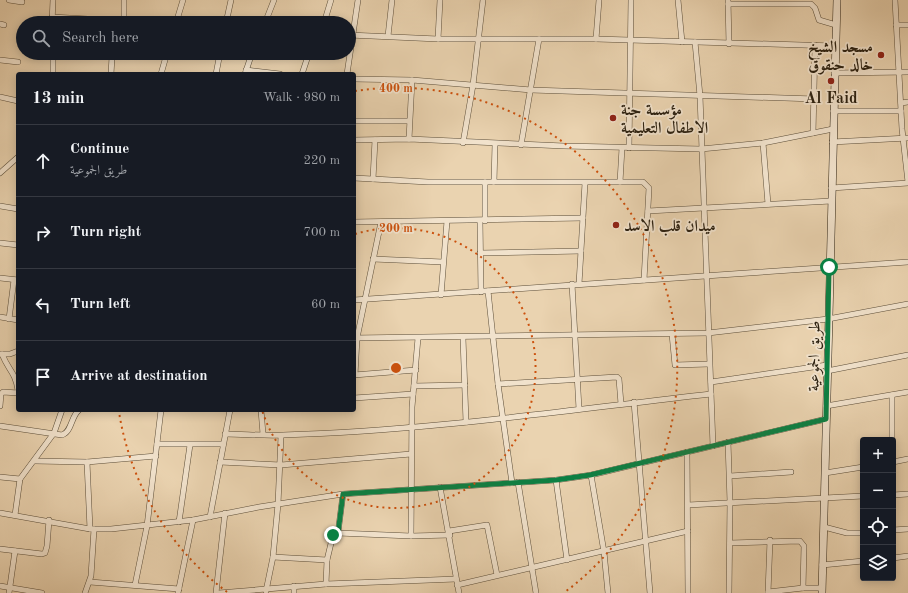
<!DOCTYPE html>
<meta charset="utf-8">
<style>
body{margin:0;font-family:"Old Standard TT",Amiri,serif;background:#20242c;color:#f1f3f6}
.controls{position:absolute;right:12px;bottom:12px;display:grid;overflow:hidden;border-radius:4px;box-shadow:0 2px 10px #0003}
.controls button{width:36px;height:36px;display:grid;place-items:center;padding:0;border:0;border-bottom:1px solid #363941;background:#171b24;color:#f1f3f6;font:20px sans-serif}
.stop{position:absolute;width:12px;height:12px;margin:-9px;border:3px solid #0b8043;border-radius:50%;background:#fff}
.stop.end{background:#0b8043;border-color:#fff;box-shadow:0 1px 4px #0008}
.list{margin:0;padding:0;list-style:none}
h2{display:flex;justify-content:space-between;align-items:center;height:52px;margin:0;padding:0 16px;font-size:17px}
h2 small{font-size:13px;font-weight:400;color:#9ea1a6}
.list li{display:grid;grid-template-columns:26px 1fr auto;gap:12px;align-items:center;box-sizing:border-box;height:72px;padding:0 16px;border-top:1px solid #363941}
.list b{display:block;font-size:15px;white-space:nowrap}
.list p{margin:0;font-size:13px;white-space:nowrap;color:#9ea1a6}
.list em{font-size:13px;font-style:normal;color:#9ea1a6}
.icon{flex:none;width:22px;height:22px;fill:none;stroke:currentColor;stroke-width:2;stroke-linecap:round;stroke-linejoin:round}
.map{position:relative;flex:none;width:908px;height:593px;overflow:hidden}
.search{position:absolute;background:#171b24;box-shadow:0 2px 10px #0003;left:16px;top:16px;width:340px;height:44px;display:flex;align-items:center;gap:10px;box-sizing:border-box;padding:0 14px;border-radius:22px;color:#9ea1a6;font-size:15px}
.panel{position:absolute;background:#171b24;box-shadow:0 2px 10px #0003;left:16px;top:72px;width:340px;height:340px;border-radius:4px}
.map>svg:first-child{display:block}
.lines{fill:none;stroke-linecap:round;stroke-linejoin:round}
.street-casing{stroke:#5c4e39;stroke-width:6}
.secondary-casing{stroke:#2c2111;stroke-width:8}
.street{stroke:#f1e2cc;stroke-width:5}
.secondary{stroke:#f1e2cc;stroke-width:7}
.route{stroke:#0b8043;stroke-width:5}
.ring{fill:none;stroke:#cc510d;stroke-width:2;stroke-dasharray:2 4}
.poi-dot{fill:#8f2418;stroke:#f1e2cc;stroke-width:1.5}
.labels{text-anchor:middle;stroke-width:3.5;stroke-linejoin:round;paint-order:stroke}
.poi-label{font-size:16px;font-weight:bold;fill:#2c2111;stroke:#f1e2cc;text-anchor:start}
.street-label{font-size:16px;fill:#2c2111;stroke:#f1e2cc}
.centre{fill:#cc510d;stroke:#f1e2cc;stroke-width:2}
.ring-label{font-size:12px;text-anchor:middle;font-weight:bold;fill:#cc510d;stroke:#f1e2cc;stroke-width:3.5;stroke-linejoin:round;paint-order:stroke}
</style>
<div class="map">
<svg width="908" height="593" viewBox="0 0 908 593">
<rect width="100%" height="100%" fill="#ead3b0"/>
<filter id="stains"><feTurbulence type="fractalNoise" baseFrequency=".005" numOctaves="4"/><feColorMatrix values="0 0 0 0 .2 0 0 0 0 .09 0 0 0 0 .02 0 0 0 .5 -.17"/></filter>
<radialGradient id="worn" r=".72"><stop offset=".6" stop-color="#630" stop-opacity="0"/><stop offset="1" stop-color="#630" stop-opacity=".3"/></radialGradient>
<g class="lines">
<defs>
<g id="street">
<path d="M9,0L22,2"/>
<path d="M678,0L682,42"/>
<path d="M728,0L729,44"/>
<path d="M895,0L902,129L908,182"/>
<path d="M728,4H811L815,8L819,20L836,25"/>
<path d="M52,17L159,23"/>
<path d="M124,20V0"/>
<path d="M52,23L53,0"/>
<path d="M176,23L183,0"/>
<path d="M226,23L231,0"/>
<path d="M265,23L274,0"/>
<path d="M324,23L331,0"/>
<path d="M0,24L4,25"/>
<path d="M896,25H908"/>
<path d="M349,35L438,39H596L835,46"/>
<path d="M388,36L392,0"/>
<path d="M438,39L440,0"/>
<path d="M596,39L599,0"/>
<path d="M695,42L700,96L713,446"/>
<path d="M53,53V74"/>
<path d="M66,53L112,57L111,74"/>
<path d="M0,60L18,62"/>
<path d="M246,70L280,74"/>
<path d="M834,73L908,72"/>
<path d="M161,74L167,53"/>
<path d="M216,74L220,53"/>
<path d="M245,74L252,53"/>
<path d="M302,74L309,53"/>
<path d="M347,74L358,0"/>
<path d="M354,79L412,80L531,90L815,99"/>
<path d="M0,97L18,101"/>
<path d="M901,103L908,102"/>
<path d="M833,111H901"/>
<path d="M354,121H409"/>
<path d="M813,133L815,45"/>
<path d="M409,139L412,80"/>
<path d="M354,140L409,139L564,146L701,149L763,143L833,129"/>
<path d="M832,142L908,138"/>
<path d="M463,143L473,85L483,0"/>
<path d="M763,143L768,204"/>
<path d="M521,145L539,39"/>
<path d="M629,148L631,0"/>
<path d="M0,173L18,157"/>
<path d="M354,178L428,182H643L649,188L644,280"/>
<path d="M373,179L375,140"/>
<path d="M485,182V221"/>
<path d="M494,182L495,144"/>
<path d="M620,182L622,148"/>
<path d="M831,188L908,183"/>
<path d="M0,206L18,209"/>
<path d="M648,211L831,201"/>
<path d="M480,221L481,292"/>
<path d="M354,222L583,218"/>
<path d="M0,243L18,245"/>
<path d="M480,253L581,251"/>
<path d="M373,259L443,262"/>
<path d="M0,278L18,280"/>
<path d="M572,284L579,409"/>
<path d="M579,284L585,183"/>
<path d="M488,291L498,384L512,483"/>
<path d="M441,295L447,221"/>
<path d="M354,300L908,262"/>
<path d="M0,317L18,320"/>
<path d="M9,319L14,280"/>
<path d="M672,334L675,365L709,364"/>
<path d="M354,338L708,333L828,319L908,304"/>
<path d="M463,338L466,422"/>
<path d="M0,354H10L18,351"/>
<path d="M2,354C8,370 15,371 18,390"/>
<path d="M827,371L908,355"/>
<path d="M354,375L416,370"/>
<path d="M355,375L357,338L381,222"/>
<path d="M711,382L827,365"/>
<path d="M498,384L617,377L619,379L621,404"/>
<path d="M414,386L465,385"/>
<path d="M354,398L413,394"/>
<path d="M634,402L650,593"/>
<path d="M0,406L1,394L3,392L18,393"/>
<path d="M826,406L908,392"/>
<path d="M261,410L263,434"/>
<path d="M0,426L62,435C72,432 71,416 79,410"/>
<path d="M225,434C244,434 264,436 283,435C426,431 568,410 711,394"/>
<path d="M892,440V395"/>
<path d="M728,442L730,502L729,593"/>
<path d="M157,444H223"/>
<path d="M687,452L688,593"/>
<path d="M35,461L87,462L156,456"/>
<path d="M87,462L90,529"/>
<path d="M220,462L281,465L411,454"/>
<path d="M893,462L908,459"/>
<path d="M825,473L863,467"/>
<path d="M591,475L604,552L608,593"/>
<path d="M730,476L791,472"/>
<path d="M0,477L20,479"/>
<path d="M556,480L567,560"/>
<path d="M518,482L536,593"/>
<path d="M440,487L459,593"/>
<path d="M893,495L908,494"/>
<path d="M688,505L863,496"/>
<path d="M0,513L90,529H111L193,520L259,507L343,494L556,480L591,475L826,419"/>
<path d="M15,515L20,479L54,433L62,410"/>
<path d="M210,517L230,410"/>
<path d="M179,522L190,445"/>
<path d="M824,527L847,533H863"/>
<path d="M893,530L908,529"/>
<path d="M449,531L487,525L497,575"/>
<path d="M338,533L411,536L450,535"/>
<path d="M411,536L412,407L418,338"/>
<path d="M730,543L800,541L804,546L803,588"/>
<path d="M0,549L42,554L45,553L47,546L49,520"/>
<path d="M273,557L327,560"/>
<path d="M893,558L908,556"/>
<path d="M822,565L863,561"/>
<path d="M90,582L179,589"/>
<path d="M326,584L327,560L333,535L338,533L343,494"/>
<path d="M135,585L147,526L161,410"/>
<path d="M457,585L688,531"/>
<path d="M0,586L42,593"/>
<path d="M266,591L273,557L278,504L281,436"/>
<path d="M768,592L803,588H822"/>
<path d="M9,593L15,551"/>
<path d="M85,593L91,576L94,529"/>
<path d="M178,593L193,520"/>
<path d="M216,593L225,513"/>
<path d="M219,593L326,584L456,579"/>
<path d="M294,593V586"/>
<path d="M768,593L770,540"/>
</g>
<path id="secondary" d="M822,593L837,0"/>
</defs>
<!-- street casing -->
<use href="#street" class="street-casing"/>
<!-- secondary casing -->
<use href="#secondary" class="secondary-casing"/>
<!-- street -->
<use href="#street" class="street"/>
<!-- secondary -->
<use href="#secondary" class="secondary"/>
</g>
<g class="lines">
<!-- route -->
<path class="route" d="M333,535L338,533L343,494L556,480L590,475L826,419L829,267"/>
</g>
<!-- distance rings -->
<g class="ring">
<path d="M355 234A140 140 0 1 1 262 410"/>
<path d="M227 592A280 280 0 0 1 119 412M355 91A280 280 0 0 1 565 592"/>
</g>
<!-- markers -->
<g class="poi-dot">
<circle cx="881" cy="55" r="4"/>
<circle cx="831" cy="81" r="4"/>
<circle cx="613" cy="118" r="4"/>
<circle cx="616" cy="225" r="4"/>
</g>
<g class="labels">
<!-- poi labels -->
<g class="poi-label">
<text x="873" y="52" text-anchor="end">مسجد الشيخ<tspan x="873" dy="18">خالد حنقوق</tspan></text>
<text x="831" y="103" text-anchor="middle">Al Faid</text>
<text x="621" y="115">مؤسسة جنة<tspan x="621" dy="18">الاطفال التعليمية</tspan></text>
<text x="624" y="231">ميدان قلب الاسد</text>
</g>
<!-- street labels -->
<g class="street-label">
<text transform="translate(813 356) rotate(-89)" y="6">طريق الجموعية</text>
</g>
</g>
<circle cx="396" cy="368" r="6" class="centre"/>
<g class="ring-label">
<text x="396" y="92">400 m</text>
<text x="396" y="232">200 m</text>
</g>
<rect width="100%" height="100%" filter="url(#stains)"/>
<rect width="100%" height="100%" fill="url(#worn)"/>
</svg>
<div class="controls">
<button>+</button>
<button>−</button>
<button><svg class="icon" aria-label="locate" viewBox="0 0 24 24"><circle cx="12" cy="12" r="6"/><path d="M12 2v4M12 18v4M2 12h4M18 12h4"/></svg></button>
<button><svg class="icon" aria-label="layers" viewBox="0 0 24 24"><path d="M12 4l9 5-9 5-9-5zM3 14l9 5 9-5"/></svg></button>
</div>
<div class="stop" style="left:829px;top:267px"></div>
<div class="stop end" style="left:333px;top:535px"></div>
<div class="search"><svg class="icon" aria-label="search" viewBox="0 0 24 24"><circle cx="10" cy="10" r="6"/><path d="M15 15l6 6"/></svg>Search here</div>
<section class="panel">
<h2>13 min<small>Walk · 980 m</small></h2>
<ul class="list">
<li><svg class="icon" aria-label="ahead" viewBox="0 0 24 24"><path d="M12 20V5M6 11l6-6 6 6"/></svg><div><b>Continue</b><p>طريق الجموعية</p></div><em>220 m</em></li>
<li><svg class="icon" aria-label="right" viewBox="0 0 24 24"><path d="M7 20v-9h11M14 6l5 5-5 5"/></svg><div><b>Turn right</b></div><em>700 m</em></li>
<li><svg class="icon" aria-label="left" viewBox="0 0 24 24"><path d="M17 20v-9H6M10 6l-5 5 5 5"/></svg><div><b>Turn left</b></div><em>60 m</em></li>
<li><svg class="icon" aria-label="arrive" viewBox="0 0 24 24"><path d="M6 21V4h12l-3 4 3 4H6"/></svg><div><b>Arrive at destination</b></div></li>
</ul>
</section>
</div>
